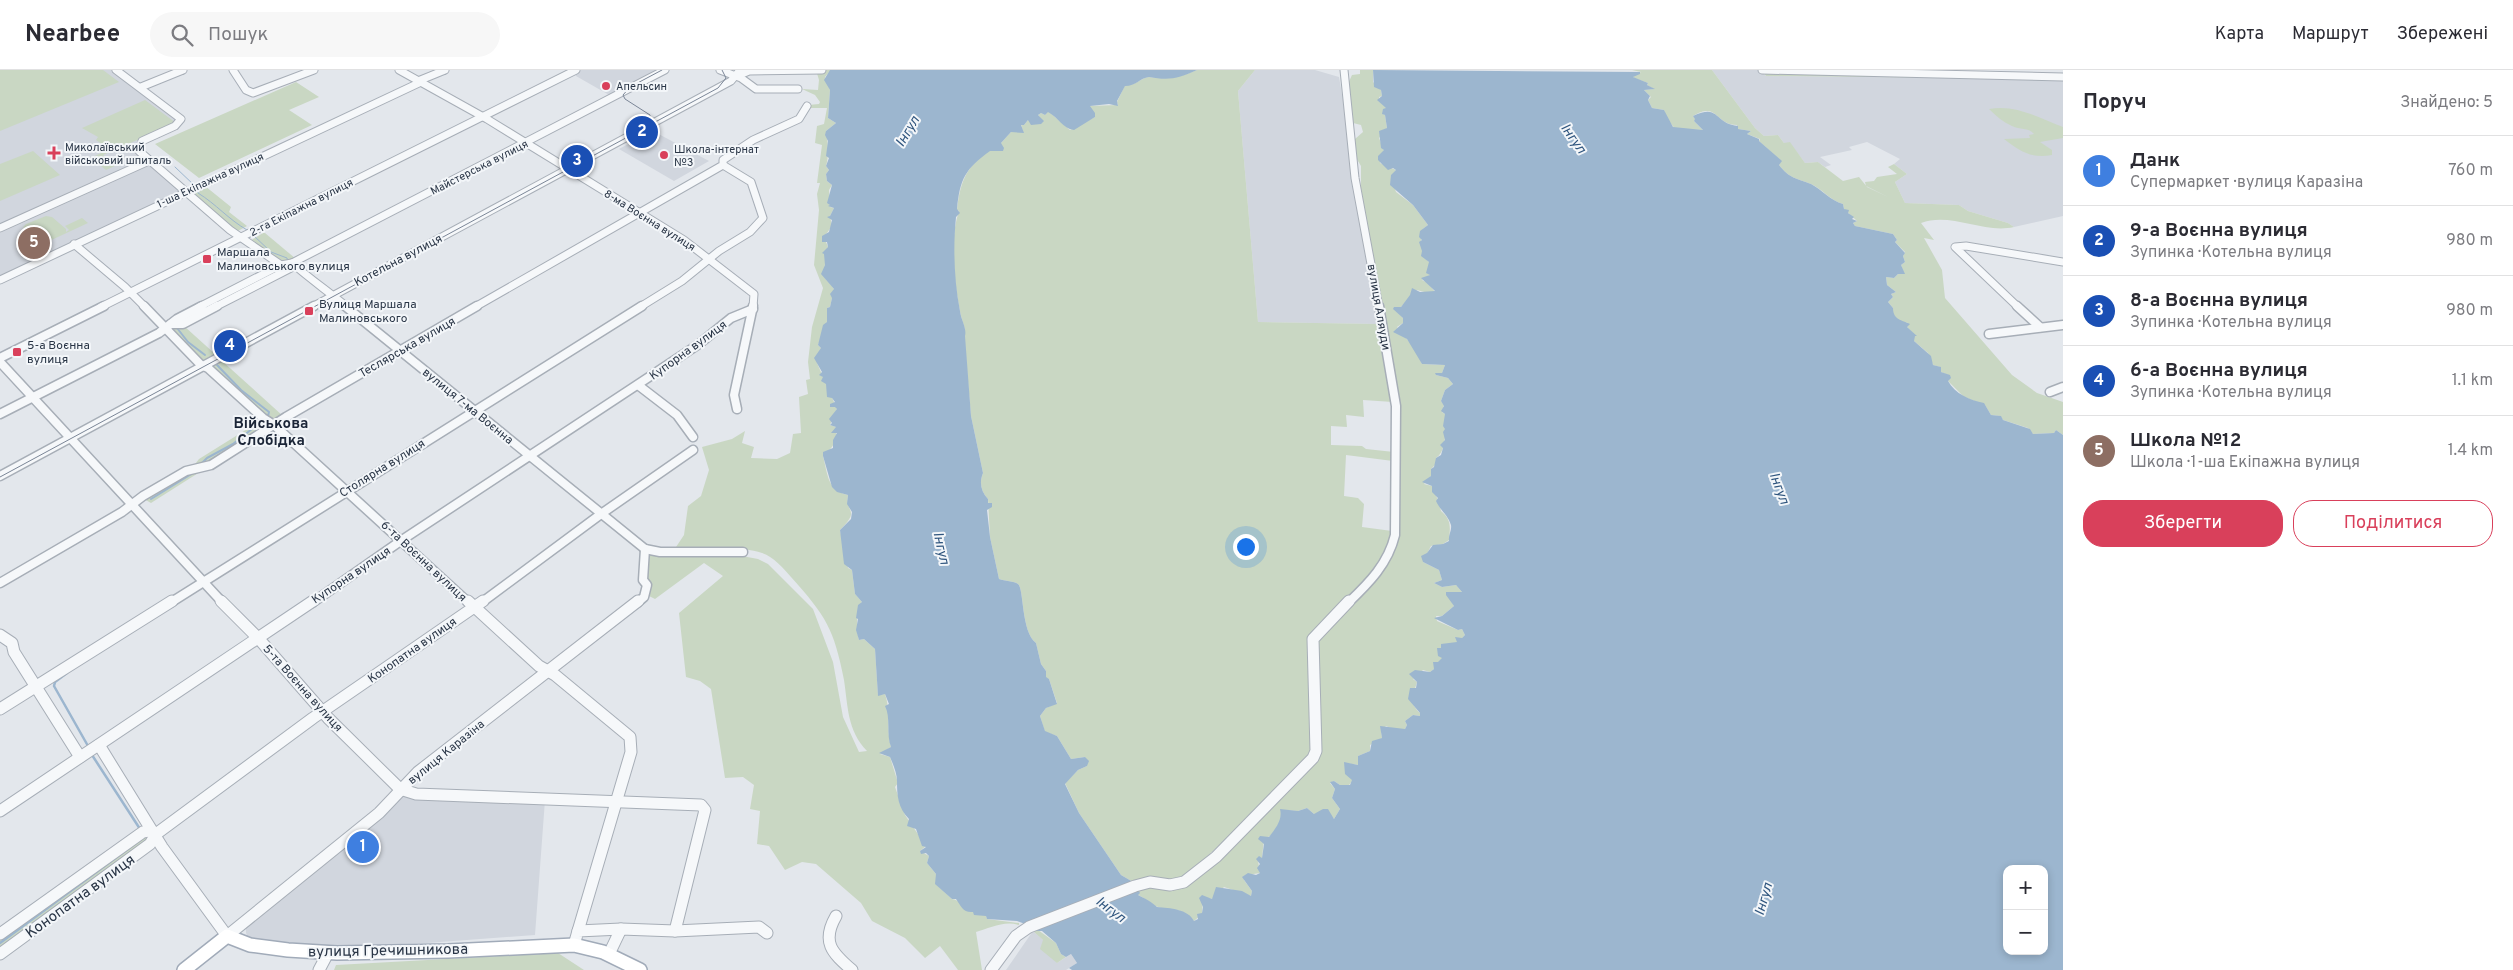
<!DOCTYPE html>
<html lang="uk">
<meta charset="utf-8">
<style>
body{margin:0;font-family:Overpass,sans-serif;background:#f7f7f7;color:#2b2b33}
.controls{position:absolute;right:15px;bottom:15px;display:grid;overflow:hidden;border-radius:10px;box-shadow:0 2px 8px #0003}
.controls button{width:45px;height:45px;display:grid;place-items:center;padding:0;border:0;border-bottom:1px solid #e1e1e2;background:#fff;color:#2b2b33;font:25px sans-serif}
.you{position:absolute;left:1245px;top:476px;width:18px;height:18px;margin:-12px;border:4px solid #fff;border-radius:50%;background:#1a73e8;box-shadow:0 0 0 8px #1a73e833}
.badge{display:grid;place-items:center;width:32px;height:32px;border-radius:50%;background:#d9405b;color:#fff;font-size:16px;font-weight:700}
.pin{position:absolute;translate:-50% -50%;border:2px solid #fff;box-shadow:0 1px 5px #0006}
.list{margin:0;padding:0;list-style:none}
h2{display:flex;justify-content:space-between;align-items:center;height:65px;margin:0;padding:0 20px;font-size:21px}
h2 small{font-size:16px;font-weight:400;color:#7c7c81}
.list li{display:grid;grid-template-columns:32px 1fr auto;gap:15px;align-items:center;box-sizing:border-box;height:70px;padding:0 20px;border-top:1px solid #e1e1e2}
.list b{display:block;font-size:19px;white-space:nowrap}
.list p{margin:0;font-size:16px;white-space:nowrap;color:#7c7c81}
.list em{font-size:16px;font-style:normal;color:#7c7c81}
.actions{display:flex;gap:10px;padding:15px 20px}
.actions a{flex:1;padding:11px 0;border:1px solid #d9405b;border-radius:20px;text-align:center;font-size:18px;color:#d9405b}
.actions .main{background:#d9405b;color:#fff}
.icon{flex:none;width:28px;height:28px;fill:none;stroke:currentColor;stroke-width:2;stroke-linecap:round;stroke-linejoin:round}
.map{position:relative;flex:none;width:2063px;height:900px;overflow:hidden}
header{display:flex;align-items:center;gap:30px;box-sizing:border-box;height:70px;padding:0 25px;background:#fff;border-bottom:1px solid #e1e1e2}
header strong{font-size:24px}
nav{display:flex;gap:28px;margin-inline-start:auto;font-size:18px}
.search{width:350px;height:45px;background:#f7f7f7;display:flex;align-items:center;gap:12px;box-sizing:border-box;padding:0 18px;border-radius:28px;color:#7c7c81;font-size:19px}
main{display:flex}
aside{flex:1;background:#fff}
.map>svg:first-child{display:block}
.built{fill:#d1d6de}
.green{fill:#c9d7c3}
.water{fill:#9cb6cf;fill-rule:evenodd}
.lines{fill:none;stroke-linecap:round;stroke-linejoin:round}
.stream-far2{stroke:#9cb6cf;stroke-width:1}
.stream-far1{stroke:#9cb6cf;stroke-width:2}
.stream{stroke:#9cb6cf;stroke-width:2.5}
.minor-far2-casing{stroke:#a7aeb7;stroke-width:9}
.minor-far1-casing{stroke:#a7aeb7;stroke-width:11}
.minor-casing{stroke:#a7aeb7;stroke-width:13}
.major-casing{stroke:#a1abb9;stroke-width:16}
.minor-far2{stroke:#f6f8fa;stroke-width:7}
.minor-far1{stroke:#f6f8fa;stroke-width:8}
.minor{stroke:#f6f8fa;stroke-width:11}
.major{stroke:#fff;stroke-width:13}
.tram{stroke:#7b8697;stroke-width:1}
.poi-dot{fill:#d9405b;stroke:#f3f6f9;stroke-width:2}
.labels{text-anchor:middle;stroke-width:4;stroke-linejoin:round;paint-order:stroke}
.far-poi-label{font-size:11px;fill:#293546;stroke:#f3f6f9;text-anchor:start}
.far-street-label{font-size:11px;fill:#293546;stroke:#f3f6f9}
.poi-label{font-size:12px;fill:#293546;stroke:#f3f6f9;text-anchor:start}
.street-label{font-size:12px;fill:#293546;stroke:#f3f6f9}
.water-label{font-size:14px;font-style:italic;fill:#2f557e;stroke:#f3f6f9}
.quarter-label{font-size:15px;font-weight:bold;fill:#1b2537;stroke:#f3f6f9}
.near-street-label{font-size:15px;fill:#293546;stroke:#f3f6f9}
</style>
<header>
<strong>Nearbee</strong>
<div class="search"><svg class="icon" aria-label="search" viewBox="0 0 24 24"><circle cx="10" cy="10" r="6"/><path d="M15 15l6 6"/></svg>Пошук</div>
<nav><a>Карта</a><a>Маршрут</a><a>Збережені</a></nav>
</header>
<main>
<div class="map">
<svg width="2063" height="900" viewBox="0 0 2063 900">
<rect width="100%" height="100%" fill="#e3e7ec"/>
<!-- built -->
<g class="built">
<path d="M0,0H114L178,50L140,70L135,79L144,89L143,91L0,157Z"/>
<path d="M581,0H663L611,26L576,6L575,4Z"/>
<path d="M1255,0H1315L1339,7L1347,54L1351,108L1360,138L1379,254L1258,252L1238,21Z"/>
<path d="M1712,0H1760L1766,6L2063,9V146L2014,157L2008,153L1968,141L1959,135L1905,133L1895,112L1907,104L1894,94L1900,89L1867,72L1849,77L1852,80L1820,87L1831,95L1825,97L1818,92L1805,93L1790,73H1784L1778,65L1764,66L1755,58Z"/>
<path d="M653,61L709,91L674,111L619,79Z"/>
<path d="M149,94L181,121L0,208V160Z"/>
<path d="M400,726H457L545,730L535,865L427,873L320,877L254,871L248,868L246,863V854L344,775L366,761Z"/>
<path d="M1033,861L1043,870L1057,893L1071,884L1077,893L1066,900H1006Z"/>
</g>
<!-- green -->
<g class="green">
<path d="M0,0H103L119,12L0,61Z"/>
<path d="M816,0H831L825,7L830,20L828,48L836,53L826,61C828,71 829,87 826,96L829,100L826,104L827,111L832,115L829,120L830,137L834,138L830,146L832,156L824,167L828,177C824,184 826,186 825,194C823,213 825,205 834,219L830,237L827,238V252L818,275L821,278L817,293L837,339L830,355L836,357C838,370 833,378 823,386C828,405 827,420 848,425C845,444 861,439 840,460L848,498L852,500L855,524L862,532C856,542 856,559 859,570L864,569L875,579L878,625L885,624C891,641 886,660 891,677L880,684L890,687L898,713L895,717L905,745L926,776L920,781L929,786L927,793L936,804L938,816L952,829C957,829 976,843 986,845L987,849L1019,853V855C1005,850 989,858 976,862L982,900H958L940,876L925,888L905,868L872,851L861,833L816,794L802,792L785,800L769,776L757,774L760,741L750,739L754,715L743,707L725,708L711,619L700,611L686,607L679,543L723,506L704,493L655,529L647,525V482L742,486L758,489L768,494L813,539L833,592L843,647L859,682L867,681C847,660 848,636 844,610C834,559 826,546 791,507C783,498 774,487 762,483C739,475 699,480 674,480L684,465L688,436L701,426L709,400L702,377L732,369L745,361L742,373L754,377L751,388L777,389L790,383L793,364L801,363L799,327L808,324L806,310L810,309L808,292L812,257L823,218L814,195L819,140L817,124L820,113H817L822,75L815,73L817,56L824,54L827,38H807L808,35L819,34L820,32L815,25L802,19L818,20L819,10Z"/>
<path d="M1197,0H1255L1238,21L1258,252L1379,254L1393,332L1363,330L1364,347L1346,345L1347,357L1331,356V375L1362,376L1366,379L1394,382L1393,391L1346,385L1344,426L1358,428L1364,434L1362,457L1392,461C1389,499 1342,533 1316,559L1312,678L1309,685L1254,743L1187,805L1179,809L1169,811C1158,805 1145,809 1133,812L1121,805L1079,743L1065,713L1078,700L1087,696L1085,687L1071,689L1057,666L1045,662L1040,646L1046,638L1057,633L1049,609L1046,608V601L1041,594L1036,573C1021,562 1024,518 1018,514C1014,511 1005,511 999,509L990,467L988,429C981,421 979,413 983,403L971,346L964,266C967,258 961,250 960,241C954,210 949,171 959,141L957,140C960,114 965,98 987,82C992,79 996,80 1001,76V73L1011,62H1023L1021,54L1024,55L1028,50L1041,49L1038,45L1041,43L1045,45L1048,41L1070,60L1095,47L1089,36L1118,35L1117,32L1125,15C1136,16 1140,8 1149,7C1168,10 1180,7 1197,0Z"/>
<path d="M1360,0H1373V12L1381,20L1382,26L1379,27V31L1387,38L1383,44L1385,45L1387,58L1379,68L1384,80L1380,93L1396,100L1391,108L1396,122L1413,135L1428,155L1423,159L1421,172L1424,187L1429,192L1430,205L1422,210L1428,213L1435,222L1428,223L1417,220L1397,241L1403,248V253L1397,257L1416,280L1422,294L1445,295L1442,303L1436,305L1448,308L1453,314L1445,320L1441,331L1444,335L1442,342L1445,344C1445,356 1448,380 1436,388L1437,393L1431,399V406L1424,414L1432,416C1435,424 1439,430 1441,441C1452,450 1450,458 1449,470L1443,474L1431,476L1423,492L1439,500L1442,510L1434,513L1442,517L1456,515L1462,522L1450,528L1454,536L1442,546H1436L1437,551L1458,560L1462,559L1465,565L1434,599L1430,602L1423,600L1413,609L1417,612C1413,626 1408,632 1420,643V646L1413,645L1405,651L1407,655L1405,659H1393L1386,656L1381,661L1382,668L1370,675V681L1358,686V695L1345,693L1353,710L1349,715H1340L1334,711L1330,713L1335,719L1332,728L1340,739L1334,749L1329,743L1314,744L1307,738L1298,741L1281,740C1283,749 1275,766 1264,769L1262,788L1258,791L1260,803L1247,805L1244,810L1252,821L1251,826L1224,817L1212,829L1203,827L1202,844L1194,851C1177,834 1176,843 1158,837C1151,835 1145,828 1138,825L1137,820L1150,815L1185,814L1317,691L1320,682L1316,571L1382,502L1396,476L1400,360L1361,118V96L1355,86V69L1363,62L1361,55L1353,53L1347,16L1352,5L1360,4Z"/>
<path d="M1632,0H1712L1755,58L1764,66L1778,65L1784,73L1790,72L1805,93L1818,92L1843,111L1859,107L1867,117L1888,127L1866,116L1865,112L1874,111L1877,107L1897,104L1888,97L1894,94L1907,104L1895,112L1905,133L1959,135L1968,141L2008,153L2014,157C1983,164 1951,142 1921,153L1934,170L1924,168L1942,200L1945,228L2012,305L2037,323L2063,332V365L2056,360L2054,363L2033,364L2028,358L2003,350L2000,346L1991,345L1985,335L1964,327L1948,311L1950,306L1941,302L1940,297L1933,295L1928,283L1914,271L1913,263L1907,257L1908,253L1898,251L1893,244V238L1888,232L1893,227L1891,224L1896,222L1887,215L1886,207L1894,208L1898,204H1904L1901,195L1905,192L1903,186L1905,182L1895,172L1897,170L1893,164L1855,156L1853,153L1857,151L1844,139L1843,134C1831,131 1821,118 1811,114C1796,108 1790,109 1779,95L1781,91L1759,71L1760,69L1747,64L1751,61L1738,59L1737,55C1715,55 1718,31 1693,46L1696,49L1694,51L1703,60L1675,59L1666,47L1664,40L1652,38L1648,30L1651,27L1644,20L1654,19L1647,15L1648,13L1634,8L1633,6L1641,2Z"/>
<path d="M1763,2L2063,9L1766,6Z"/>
<path d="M296,12L319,27L289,40L312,55L199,108L155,74Z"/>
<path d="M145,30L176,53L103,85L117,95L106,100L91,88L109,79L96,70L98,67L82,58Z"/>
<path d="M1989,39C2016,34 2039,48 2063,57V68L2040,72L2052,80V85C2031,89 2020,81 2004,69L2030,68L2029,65L2034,64C2028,57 2020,60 2012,56C2003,52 1996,46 1989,39Z"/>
<path d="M33,81L60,105L0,131V94Z"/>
<path d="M205,116L231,137L229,142L247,156L236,162L214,145L212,139L206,138L190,121Z"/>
<path d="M46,146L52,147L66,159V162L69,160L65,156L82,148L88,153L45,173L38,172L23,157L26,154Z"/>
<path d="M263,163H265L296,189L281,193L250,171Z"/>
<path d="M184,256L215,284L214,287L201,292L170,258Z"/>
<path d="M221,290L283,346L273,352L209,294Z"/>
<path d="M260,348L268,355L213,392L192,398L199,389L257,353Z"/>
<path d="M203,400L151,433L144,429L186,402Z"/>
<path d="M153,764L149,772L0,880V866L131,771Z"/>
<path d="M1038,860L1056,873L1061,884L1066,887L1057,893L1040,879L1043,870L1033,861Z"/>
<path d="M558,883L584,900H334L336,895Z"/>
</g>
<!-- water -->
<path class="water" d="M830,0H1197C1179,8 1170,11 1149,7C1140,8 1136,16 1125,16L1117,31L1118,36L1109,34L1090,36L1095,43V47L1074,60C1062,58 1059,48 1048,42L1045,45L1041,43L1038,45L1044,51L1041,54L1031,55L1028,50L1024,55H1021L1024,63L1011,62L1001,73L1004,78L1003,81H990C965,99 960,109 957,139L960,143L956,147C953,177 954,210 960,241C961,250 967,258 965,266L971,346L983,403C979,413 981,421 988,429V433H992V437L987,440L990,467L999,509C1005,511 1014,511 1018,514C1024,518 1021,562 1036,573L1041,594L1046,601V607L1049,609L1057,634L1046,638L1040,646L1045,661L1057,666L1071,689L1085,687L1089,691L1087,696L1078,700L1065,714L1079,743L1121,805L1133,812L1140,823L1138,825C1144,828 1152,832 1157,837C1170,838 1188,839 1194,851L1198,849L1197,844L1202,843L1203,837L1199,828L1202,825L1212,829L1216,817L1242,821L1251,826L1252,821L1242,807L1248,803L1256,805L1260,803L1257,798L1260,794L1256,789L1259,786L1262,788L1264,774L1258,769L1260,766L1269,767C1275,759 1283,750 1280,739L1298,741L1307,738L1314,744L1323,739H1328L1334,749L1340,739L1332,728L1335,719L1330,712L1334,711L1340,715H1350L1352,710L1345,704L1344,692L1358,695V686L1370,681L1372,671L1382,668L1380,656L1405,659L1407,655L1405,651L1413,645L1420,646V643L1408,629L1410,618H1416L1417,612L1409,604L1415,600L1430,602L1434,599L1433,592H1438L1442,588L1438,586L1437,578H1441V574L1457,572L1455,567L1462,568L1465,565L1462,559L1458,560L1434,548L1442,546L1454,536L1446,525V522H1462L1456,515L1442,517L1434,513L1442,510L1439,500L1423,492L1421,486L1427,483L1433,475L1443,474L1449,471C1448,465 1452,461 1451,455C1448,445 1440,440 1436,431L1438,428L1432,422V416L1422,412L1431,406V399L1434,397L1436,388L1441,385L1443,378L1440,375L1445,370L1443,362L1445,359L1443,356L1445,344L1441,341L1444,336L1441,331L1445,320L1453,314L1448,308L1436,305L1435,303H1442L1445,295L1422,294L1407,269L1393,262L1403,253V248L1393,239L1394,237H1401L1410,225L1412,218L1420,222L1435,221L1421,208L1430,205L1426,203L1429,192L1421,186L1422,181L1419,172L1422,170L1419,167L1420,161L1428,155L1413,135L1390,115L1391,105L1396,100L1393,98L1388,100L1378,90V86L1384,80L1381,78L1379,61L1387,58L1385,45L1382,44L1383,39L1386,38L1377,30L1382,26L1381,20L1374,17L1373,0L1640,2V4L1633,7L1648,13L1647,15L1655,19L1644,20L1650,26L1648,30L1652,38L1664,40L1673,57L1703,60L1694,51L1695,49L1693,46C1720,33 1713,53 1738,56V59L1751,61L1747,64L1759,69V71L1782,91L1779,95C1790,109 1796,108 1811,114C1821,119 1831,131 1843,134L1844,139L1849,140L1848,143L1854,147L1852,149L1857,151L1853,153L1855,156L1893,164L1897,170L1895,172L1905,183L1903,186L1905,192L1901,195L1905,204H1898L1894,208L1886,207L1887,215L1896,222L1891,224L1893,227L1888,232L1893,238C1893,250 1902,250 1910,254L1907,257L1917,266H1915L1914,271L1931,286L1933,295L1941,297V302L1950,305L1951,308L1948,311C1955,324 1970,330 1984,333L1991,345L2001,346L2003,350L2030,359L2033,364L2054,363L2056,360L2063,365V900H1072L1069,898L1077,893L1071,884L1066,887L1061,884L1056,873L1042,861H1035L1028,855L1017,851L987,849L986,846L974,845L973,842C963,843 961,836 956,829H952L935,814L936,804L927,793L929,786L926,783L921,784L920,781L926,777L922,776L916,759L907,756L909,749C898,738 897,726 897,711C897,703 893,694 890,687L879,683L891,677C886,665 891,647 885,636L889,634L885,624L878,626L875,579L864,569L859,570L856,560L858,549L856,548L858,535L862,532L855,524L852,500L844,494L840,460L851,449L852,442L847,434L848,425L837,422L832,417L823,386V382L833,378V370L837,363H831L836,357L830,355L832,353L829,349L837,339L835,337H830V334L835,332L832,328L827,327L826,314L821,311L823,307L819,305L822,302L814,288L821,278L818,275L823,255L827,252V238L830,237L832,228L830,224L834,219L821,204L825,195L824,184L822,183L828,177L827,172H822V166L829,162L832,150L827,147L830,146L834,138L828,136L830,135L827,133L832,115L827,111L826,104L829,100L826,96L829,88L826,86L828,71L825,65L826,61L836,53L828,48L830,20L824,10ZM2007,799H2044V881H2007Z"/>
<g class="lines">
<!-- stream-far2 -->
<g class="stream-far2">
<path d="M175,97L195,116"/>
<path d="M198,119V123C216,134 228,149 247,160"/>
<path d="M253,165L271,182L287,188L288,192"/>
</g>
<!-- stream-far1 -->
<g class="stream-far1">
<path d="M177,258L188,272L205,285"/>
<path d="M217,295L241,320L269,342L268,346"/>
<path d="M201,394L207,388L233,374L262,351"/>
<path d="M151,429L193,403"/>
</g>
<!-- stream -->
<g class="stream">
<path d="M67,603L55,612L54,616L88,676"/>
<path d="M92,685L140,759"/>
<path d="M0,873L144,767"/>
</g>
<defs>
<g id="minor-far2">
<path d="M116,0L181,49L175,56L142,71L139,81L230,160L281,195L292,193C310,209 329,222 347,237"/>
<path d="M233,0L246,20L253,23L314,0"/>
<path d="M399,0L487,49L684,170L754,224L753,237"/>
<path d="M720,0L741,8L756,19H798"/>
<path d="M1344,0L1355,108L1379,237"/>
<path d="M1762,0L2063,7"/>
<path d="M737,6L749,1L822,0"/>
<path d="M418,11L445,0"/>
<path d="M141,17L183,0"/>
<path d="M0,158L149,91"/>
<path d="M74,174L125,217L145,237"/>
<path d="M292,193L665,0"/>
<path d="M0,210L421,12"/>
<path d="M101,237L576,0"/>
<path d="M199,237L281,195"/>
<path d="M215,237L295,196"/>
<path d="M312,237L731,11L740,0"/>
<path d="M475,237L723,95V90L753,70L799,49L807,36"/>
<path d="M640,237L682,211L719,181L750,162L763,148L751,112L723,95"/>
<path d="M2018,237L1955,177L1966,176L2063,192"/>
</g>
<g id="minor-far1">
<path d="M144,236L201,295L208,298L263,348L274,355L469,533"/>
<path d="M345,236L645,479L660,482H743"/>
<path d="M2017,236L2040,257"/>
<path d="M171,254H183L217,236"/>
<path d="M1989,264L2063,255"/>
<path d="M0,288L104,236"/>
<path d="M0,292L223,533"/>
<path d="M638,315L677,345L693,367"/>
<path d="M2050,322L2063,317"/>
<path d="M737,339L734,325L753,236"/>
<path d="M0,344L159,263L177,249L202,236"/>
<path d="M0,406L314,236"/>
<path d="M0,513L122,442L143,426L186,401L211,395L286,347L477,236"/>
<path d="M170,533L642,236"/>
<path d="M312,533L402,470L699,274L731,248L753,239"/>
<path d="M481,533L601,444L693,380"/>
<path d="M637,533L644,527L647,515L643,510L645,479"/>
<path d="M1348,533C1369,513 1388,494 1395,465L1396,336L1379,236"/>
</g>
<g id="minor">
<path d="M221,531L259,569L328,648L400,719L416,724L701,735L705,740L675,861"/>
<path d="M468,531L539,596L555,605L630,667L631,682L578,861"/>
<path d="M0,565L12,573L14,582L80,687"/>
<path d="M0,639L172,531"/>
<path d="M99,675L162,777L227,866L379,743L418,702L638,531"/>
<path d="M0,741L313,531"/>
<path d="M836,846C821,872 832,883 852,900"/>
<path d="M0,864L143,762L149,761L156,764"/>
<path d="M574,875L578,861L621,859L675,861L759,857L767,863"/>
<path d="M0,884L150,774L156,764L313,648L483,531"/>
<path d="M609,884L621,859"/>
<path d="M319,900L328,883"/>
<path d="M991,900L1016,866L1029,857L1135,816L1150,812L1170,815L1184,812L1216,787L1313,688L1316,681L1313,569L1349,531"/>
</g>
<path id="major" d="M184,900L227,866L250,875L288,880L337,883L448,881L574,875L603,882L640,900"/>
</defs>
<!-- minor-far2 casing -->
<use href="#minor-far2" class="minor-far2-casing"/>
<!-- minor-far1 casing -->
<use href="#minor-far1" class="minor-far1-casing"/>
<!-- minor casing -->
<use href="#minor" class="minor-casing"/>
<!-- major casing -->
<use href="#major" class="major-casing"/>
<!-- minor-far2 -->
<use href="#minor-far2" class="minor-far2"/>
<!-- minor-far1 -->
<use href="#minor-far1" class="minor-far1"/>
<!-- minor -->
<use href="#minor" class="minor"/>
<!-- major -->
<use href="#major" class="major"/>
<!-- tram -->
<g class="tram">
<path d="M642,57L649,51L650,45L625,29L623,25L630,17L662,0"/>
<path d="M0,407L718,18L726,8L722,0"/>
</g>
</g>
<!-- markers -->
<g class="poi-dot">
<circle cx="606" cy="16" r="5"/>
<path d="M51.5 75.5h5v5h5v5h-5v5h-5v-5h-5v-5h5z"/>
<circle cx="664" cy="85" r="5"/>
<rect x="202" y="184" width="10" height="10" rx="2.5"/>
<rect x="304" y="236" width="10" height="10" rx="2.5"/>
<rect x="12" y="277" width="10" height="10" rx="2.5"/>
</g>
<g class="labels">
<!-- far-poi labels -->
<g class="far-poi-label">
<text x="616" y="20">Апельсин</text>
<text x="65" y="81">Миколаївський<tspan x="65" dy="13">військовий шпиталь</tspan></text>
<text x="674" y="83">Школа-інтернат<tspan x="674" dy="13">№3</tspan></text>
</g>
<!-- far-street labels -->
<g class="far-street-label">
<text transform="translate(479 97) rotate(-27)" y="4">Майстерська вулиця</text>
<text transform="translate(210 110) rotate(-25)" y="4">1-ша Екіпажна вулиця</text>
<text transform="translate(301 137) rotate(-27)" y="4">2-га Екіпажна вулиця</text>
<text transform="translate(650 150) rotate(32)" y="4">8-ма Воєнна вулиця</text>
</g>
<!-- poi labels -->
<g class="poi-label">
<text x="217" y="186">Маршала<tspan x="217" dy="14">Малиновського вулиця</tspan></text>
<text x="319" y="238">Вулиця Маршала<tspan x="319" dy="14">Малиновського</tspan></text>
<text x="27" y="279">5-а Воєнна<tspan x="27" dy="14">вулиця</tspan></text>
</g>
<!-- street labels -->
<g class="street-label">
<text transform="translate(398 190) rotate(-28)" y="4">Котельна вулиця</text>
<text transform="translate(1379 237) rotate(80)" y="4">вулиця Аляуди</text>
<text transform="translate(407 277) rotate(-30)" y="4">Теслярська вулиця</text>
<text transform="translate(688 280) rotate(-36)" y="4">Купорна вулиця</text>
<text transform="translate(468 336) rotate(39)" y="4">вулиця 7-ма Воєнна</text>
<text transform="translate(382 398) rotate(-32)" y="4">Столярна вулиця</text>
<text transform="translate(424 491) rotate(43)" y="4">6-та Воєнна вулиця</text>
<text transform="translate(351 505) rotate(-34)" y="4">Купорна вулиця</text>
<text transform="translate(412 580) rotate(-35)" y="4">Конопатна вулиця</text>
<text transform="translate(303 618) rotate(48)" y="4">5-та Воєнна вулиця</text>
<text transform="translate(446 682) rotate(-39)" y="4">вулиця Каразіна</text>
</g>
<!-- water labels -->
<g class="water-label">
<text transform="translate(907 61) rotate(-59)" y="5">Інгул</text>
<text transform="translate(1574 68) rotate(55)" y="5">Інгул</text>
<text transform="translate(1780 418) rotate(69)" y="5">Інгул</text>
<text transform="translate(942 478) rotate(77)" y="5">Інгул</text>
<text transform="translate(1763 829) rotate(-74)" y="5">Інгул</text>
<text transform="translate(1111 839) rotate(37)" y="5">Інгул</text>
</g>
<!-- quarter labels -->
<g class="quarter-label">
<text x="271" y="358">Військова<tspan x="271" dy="17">Слобідка</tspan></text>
</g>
<!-- near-street labels -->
<g class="near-street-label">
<text transform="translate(80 826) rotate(-36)" y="5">Конопатна вулиця</text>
<text transform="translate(388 880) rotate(-1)" y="5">вулиця Гречишникова</text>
</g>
</g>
</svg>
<div class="controls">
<button>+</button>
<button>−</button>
</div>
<div class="you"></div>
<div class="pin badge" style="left:363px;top:777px;background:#3f7fe0">1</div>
<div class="pin badge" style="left:642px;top:62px;background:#1a4fb4">2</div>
<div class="pin badge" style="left:577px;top:91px;background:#1a4fb4">3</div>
<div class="pin badge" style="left:230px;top:276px;background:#1a4fb4">4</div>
<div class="pin badge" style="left:34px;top:173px;background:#8d6e63">5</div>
</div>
<aside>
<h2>Поруч<small>Знайдено: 5</small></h2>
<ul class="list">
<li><span class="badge" style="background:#3f7fe0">1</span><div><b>Данк</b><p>Супермаркет · вулиця Каразіна</p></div><em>760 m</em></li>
<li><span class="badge" style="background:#1a4fb4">2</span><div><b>9-а Воєнна вулиця</b><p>Зупинка · Котельна вулиця</p></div><em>980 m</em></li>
<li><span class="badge" style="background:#1a4fb4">3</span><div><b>8-а Воєнна вулиця</b><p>Зупинка · Котельна вулиця</p></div><em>980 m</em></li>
<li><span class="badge" style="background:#1a4fb4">4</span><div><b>6-а Воєнна вулиця</b><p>Зупинка · Котельна вулиця</p></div><em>1.1 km</em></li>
<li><span class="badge" style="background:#8d6e63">5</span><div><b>Школа №12</b><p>Школа · 1-ша Екіпажна вулиця</p></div><em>1.4 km</em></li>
</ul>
<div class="actions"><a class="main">Зберегти</a><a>Поділитися</a></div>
</aside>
</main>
